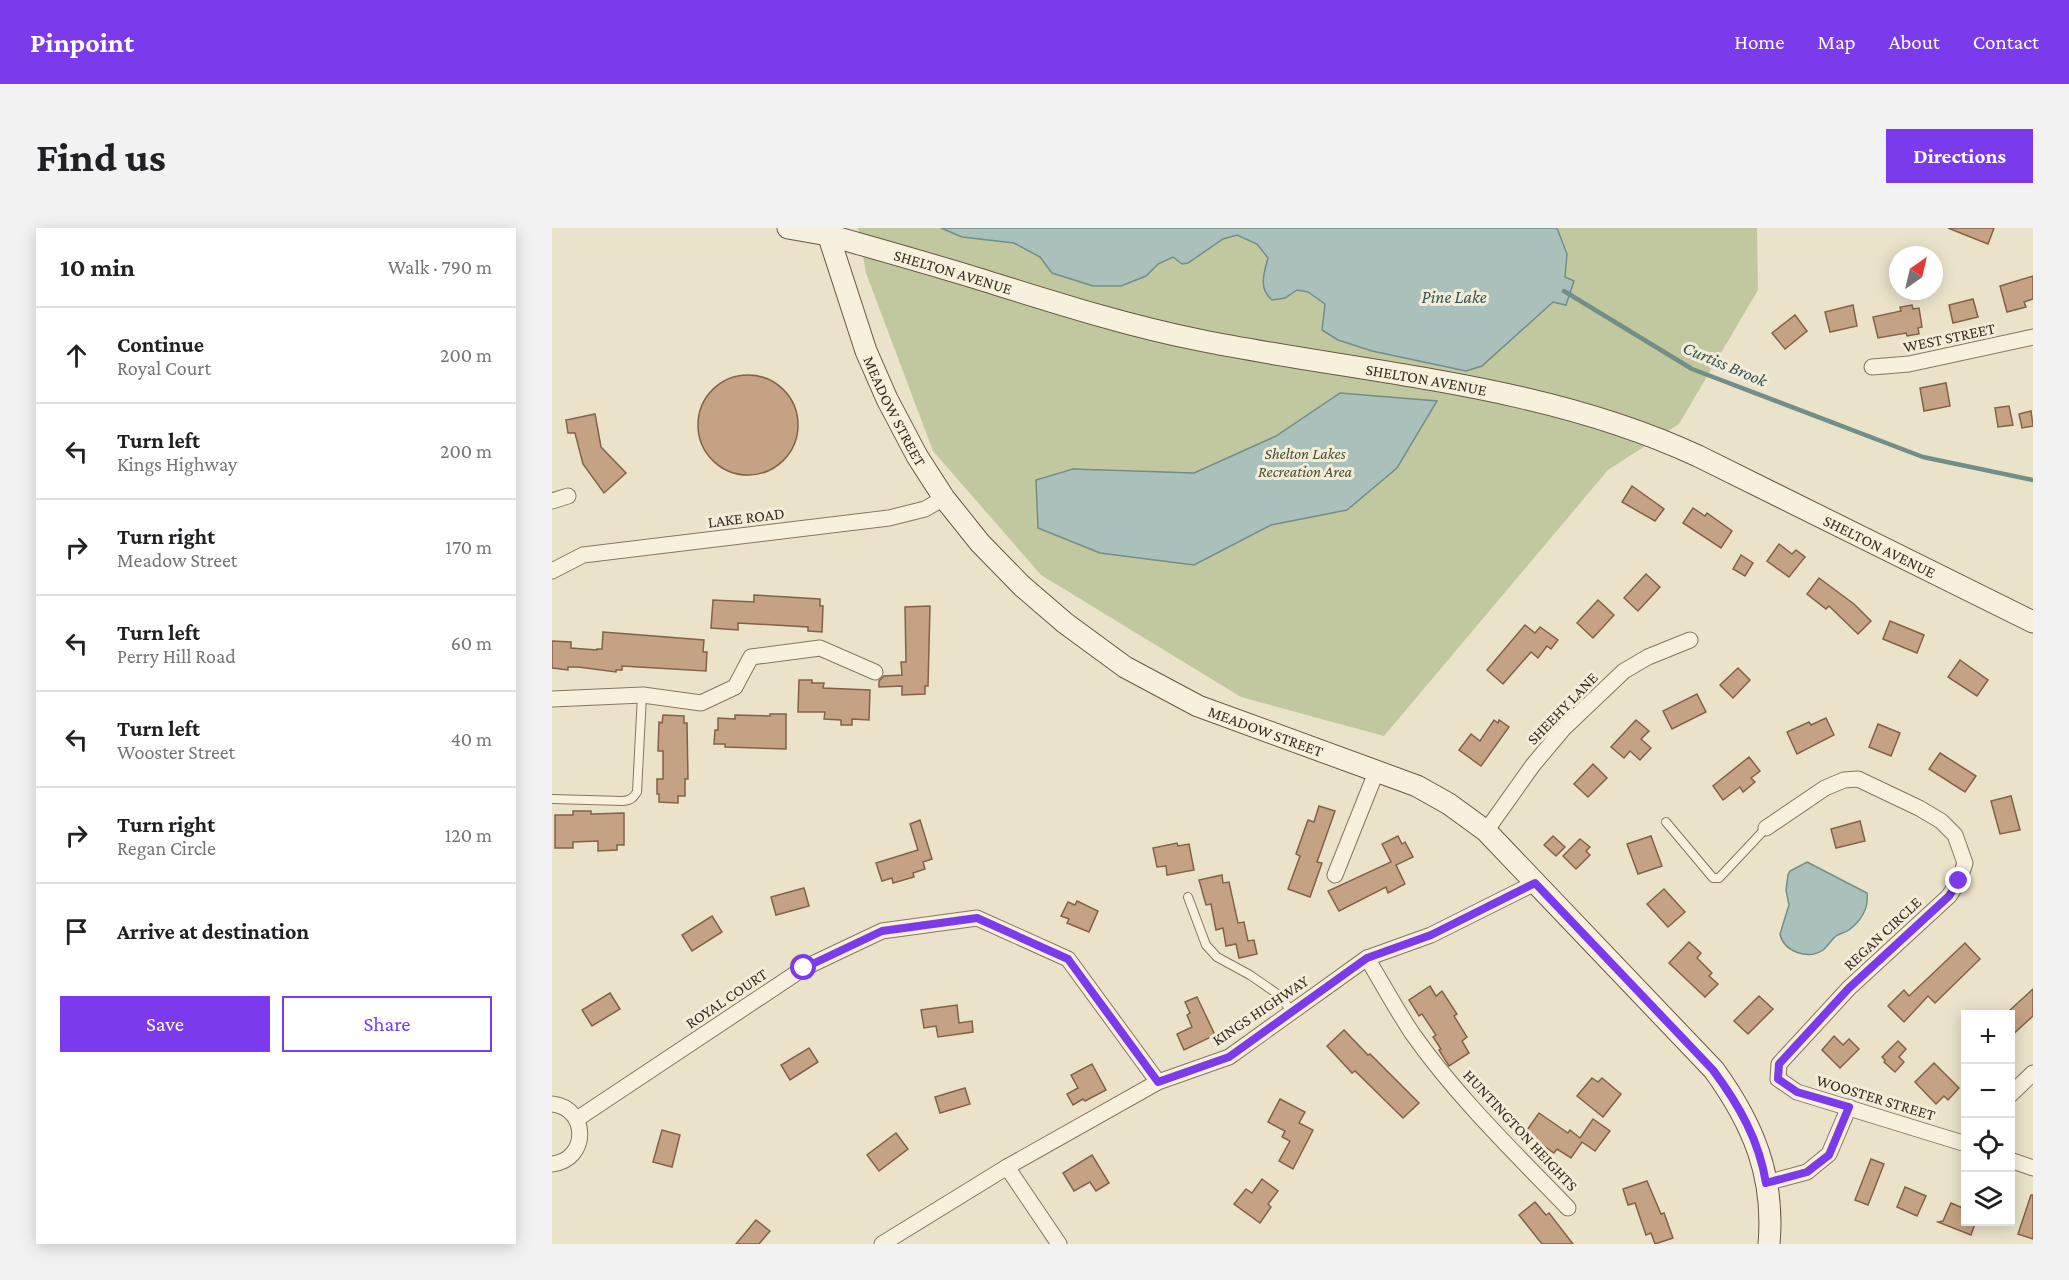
<!DOCTYPE html>
<meta charset="utf-8">
<style>
body{margin:0;font-family:"Crimson Pro",serif;background:#f2f2f2;color:#202124}
.controls{position:absolute;right:18px;bottom:18px;display:grid;overflow:hidden;border-radius:0px;box-shadow:0 3px 15px #0003}
.controls button{width:54px;height:54px;display:grid;place-items:center;padding:0;border:0;border-bottom:2px solid #e0e0e0;background:#fff;color:#202124;font:30px sans-serif}
.compass{position:absolute;left:1337px;top:18px;width:54px;height:54px;border-radius:50%;background:#fff;box-shadow:0 3px 15px #0003;rotate:34deg}
.stop{position:absolute;width:18px;height:18px;margin:-14px;border:4px solid #7c3aed;border-radius:50%;background:#fff}
.stop.end{background:#7c3aed;border-color:#fff;box-shadow:0 2px 6px #0008}
.list{margin:0;padding:0;list-style:none}
h2{display:flex;justify-content:space-between;align-items:center;height:78px;margin:0;padding:0 24px;font-size:26px}
h2 small{font-size:20px;font-weight:400;color:#757577}
.list li{display:grid;grid-template-columns:39px 1fr auto;gap:18px;align-items:center;box-sizing:border-box;height:96px;padding:0 24px;border-top:2px solid #e0e0e0}
.list b{display:block;font-size:22px;white-space:nowrap}
.list p{margin:0;font-size:20px;white-space:nowrap;color:#757577}
.list em{font-size:20px;font-style:normal;color:#757577}
.actions{display:flex;gap:12px;padding:18px 24px}
.actions a{flex:1;padding:14px 0;border:2px solid #7c3aed;border-radius:0px;text-align:center;font-size:21px;color:#7c3aed}
.actions .main{background:#7c3aed;color:#fff}
.icon{flex:none;width:33px;height:33px;fill:none;stroke:currentColor;stroke-width:2;stroke-linecap:round;stroke-linejoin:round}
.map{position:relative;flex:none;width:1481px;height:1016px;overflow:hidden;border-radius:0px}
header{display:flex;align-items:center;gap:36px;box-sizing:border-box;height:84px;padding:0 30px;background:#7c3aed;color:#fff}
header strong{font-size:28px}
nav{display:flex;gap:33px;margin-inline-start:auto;font-size:21px}
.intro{display:flex;align-items:center;justify-content:space-between;box-sizing:border-box;height:144px;padding:0 36px}
h1{margin:0;font-size:42px}
.button{padding:15px 27px;border-radius:0px;background:#7c3aed;color:#fff;font-size:21px;font-weight:700}
main{display:flex;gap:36px;padding:0 36px}
aside{flex:1;background:#fff;border-radius:0px;box-shadow:0 3px 15px #0003}
.map>svg:first-child{display:block}
.green{fill:#c1c89f}
.water{fill:#aac0ba;stroke:#718e88;stroke-width:1.5}
.lines{fill:none;stroke-linecap:round;stroke-linejoin:round}
.stream{stroke:#718e88;stroke-width:4.5}
.building{fill:#c5a284;stroke:#826248;stroke-width:1.5}
.lane-casing{stroke:#867660;stroke-width:10}
.street-casing{stroke:#867660;stroke-width:17}
.secondary-casing{stroke:#685743;stroke-width:23}
.lane{stroke:#f6f0dd;stroke-width:8}
.street{stroke:#f6f0dd;stroke-width:15}
.secondary{stroke:#f6f0dd;stroke-width:21}
.route{stroke:#7c3aed;stroke-width:8}
.labels{text-anchor:middle;stroke-width:6;stroke-linejoin:round;paint-order:stroke}
.street-label{font-size:16px;fill:#382d22;stroke:#f3ecd9}
.park-label{font-size:16px;font-style:italic;fill:#47522b;stroke:#f3ecd9}
.water-label{font-size:18px;font-style:italic;fill:#335655;stroke:#f3ecd9}
</style>
<header>
<strong>Pinpoint</strong>
<nav><a>Home</a><a>Map</a><a>About</a><a>Contact</a></nav>
</header>
<div class="intro"><h1>Find us</h1><a class="button">Directions</a></div>
<main>
<aside>
<h2>10 min<small>Walk · 790 m</small></h2>
<ul class="list">
<li><svg class="icon" aria-label="ahead" viewBox="0 0 24 24"><path d="M12 20V5M6 11l6-6 6 6"/></svg><div><b>Continue</b><p>Royal Court</p></div><em>200 m</em></li>
<li><svg class="icon" aria-label="left" viewBox="0 0 24 24"><path d="M17 20v-9H6M10 6l-5 5 5 5"/></svg><div><b>Turn left</b><p>Kings Highway</p></div><em>200 m</em></li>
<li><svg class="icon" aria-label="right" viewBox="0 0 24 24"><path d="M7 20v-9h11M14 6l5 5-5 5"/></svg><div><b>Turn right</b><p>Meadow Street</p></div><em>170 m</em></li>
<li><svg class="icon" aria-label="left" viewBox="0 0 24 24"><path d="M17 20v-9H6M10 6l-5 5 5 5"/></svg><div><b>Turn left</b><p>Perry Hill Road</p></div><em>60 m</em></li>
<li><svg class="icon" aria-label="left" viewBox="0 0 24 24"><path d="M17 20v-9H6M10 6l-5 5 5 5"/></svg><div><b>Turn left</b><p>Wooster Street</p></div><em>40 m</em></li>
<li><svg class="icon" aria-label="right" viewBox="0 0 24 24"><path d="M7 20v-9h11M14 6l5 5-5 5"/></svg><div><b>Turn right</b><p>Regan Circle</p></div><em>120 m</em></li>
<li><svg class="icon" aria-label="arrive" viewBox="0 0 24 24"><path d="M6 21V4h12l-3 4 3 4H6"/></svg><div><b>Arrive at destination</b></div></li>
</ul>
<div class="actions"><a class="main">Save</a><a>Share</a></div>
</aside>
<div class="map">
<svg width="1481" height="1016" viewBox="0 0 1481 1016">
<rect width="100%" height="100%" fill="#ebe2ca"/>
<!-- green -->
<path class="green" d="M306,0H1205L1206,62L1127,196L1056,242L832,508L689,469L489,347L381,223L314,45Z"/>
<!-- water -->
<g class="water">
<path d="M389,0H1005L1015,26L1013,49L1022,53L1014,77L1001,74L930,138L914,143L820,123L786,112L770,102L773,76L756,64L745,62L733,70L720,72C706,60 712,45 716,30L705,16L685,7L671,11L636,35L630,36L621,29L606,36L594,48L569,58H541L500,45L488,29L462,15L410,9Z"/>
<path d="M788,165L885,173L845,240L795,282L719,297L642,337L548,325L486,300L484,252L521,241L642,245L724,208Z"/>
<path d="M1255,634L1315,665C1317,680 1309,693 1297,702C1293,705 1288,705 1284,708C1279,712 1276,718 1271,722C1256,732 1232,724 1228,706L1237,677L1234,662L1236,647L1238,643Z"/>
</g>
<g class="lines">
<!-- stream -->
<path class="stream" d="M1012,63L1140,141L1371,229L1481,252"/>
</g>
<!-- building -->
<g class="building">
<path d="M1396,0H1442L1436,16Z"/>
<path d="M1481,48V71L1472,74L1474,79L1455,84L1448,58Z"/>
<path d="M1421,71L1426,89L1401,95L1397,77Z"/>
<path d="M1301,77L1305,98L1278,104L1273,84Z"/>
<path d="M1360,77L1361,81L1367,80L1370,99L1366,100L1367,106L1355,108L1354,105L1326,110L1321,89L1349,83L1348,79Z"/>
<path d="M1243,87L1255,103L1233,121L1220,105Z"/>
<circle cx="196" cy="197" r="50"/>
<path d="M1394,155L1398,178L1372,183L1368,160Z"/>
<path d="M1457,178L1461,197L1446,199L1443,180Z"/>
<path d="M1479,183L1481,198L1470,200L1467,186Z"/>
<path d="M43,186L49,219L74,245L52,265L31,236L23,205H16L14,192Z"/>
<path d="M1080,258L1112,281L1103,293L1070,274Z"/>
<path d="M1141,280L1153,288L1155,285L1180,303L1169,320L1131,295Z"/>
<path d="M1227,316L1240,326L1244,322L1253,329L1237,349L1215,333Z"/>
<path d="M1189,327L1201,335L1193,348L1181,341Z"/>
<path d="M1094,346L1108,359L1086,383L1072,370Z"/>
<path d="M1267,350L1302,376L1319,393L1306,406L1277,378L1274,381L1255,366Z"/>
<path d="M202,367L268,371V378H271L270,404L256,403V399L186,395V402L159,400L161,372L202,374Z"/>
<path d="M1046,372L1062,387L1041,410L1025,395Z"/>
<path d="M378,378L376,458H373V466L350,467V458L327,459V453L332,448L350,447L349,434H354L353,379Z"/>
<path d="M1338,393L1372,407L1365,425L1331,411Z"/>
<path d="M973,397L983,405L988,399L1006,412L999,421L995,418L986,430L979,424L951,456L935,442Z"/>
<path d="M51,404L152,412L151,424H155L154,443L70,438V442H64V444L26,439H16V442L0,440V413L19,414V420L45,422V421H50Z"/>
<path d="M1408,432L1436,452L1425,468L1396,449Z"/>
<path d="M1186,440L1198,452L1181,470L1168,457Z"/>
<path d="M247,452H260V455H272L271,460L318,462L317,492L300,491V497H289V492L272,491L273,484H246Z"/>
<path d="M1145,466L1154,484L1120,501L1111,483Z"/>
<path d="M218,486H234V521L173,519V516H162L163,502H166V490L183,491V487L218,488Z"/>
<path d="M111,487L132,488V495H135L136,551H133V568H126V575L107,574V566H105V551H111V523H106L107,494L110,495Z"/>
<path d="M1274,490L1282,507L1245,526L1235,504L1257,494L1259,497Z"/>
<path d="M942,492L946,495L947,492L957,499L929,538L907,522L919,506L928,513Z"/>
<path d="M1084,492L1097,503L1089,511L1099,520L1088,532L1078,523L1072,530L1059,519Z"/>
<path d="M1326,496L1348,505L1339,528L1317,519Z"/>
<path d="M1388,525L1424,548L1413,564L1377,541Z"/>
<path d="M1197,529L1208,543L1199,550L1203,554L1191,564L1188,559L1171,572L1161,558Z"/>
<path d="M1041,536L1055,550L1036,569L1022,556Z"/>
<path d="M1459,568L1468,602L1448,606L1439,573Z"/>
<path d="M767,578L783,583L765,634L770,635L758,669L736,661L748,628L744,626L756,592L762,594Z"/>
<path d="M21,583H39V586L72,585V617H65V622L46,623V613L21,614V620H3V587H21Z"/>
<path d="M368,592L380,631L371,634L373,641L361,645L362,649L341,655L340,650L330,653L324,635L366,622L358,596Z"/>
<path d="M1308,593L1313,613L1284,620L1279,601Z"/>
<path d="M846,608L850,616L853,614L861,629L844,637L853,656L836,665L834,659L787,683L776,663L839,634L830,616Z"/>
<path d="M1001,608L1013,619L1004,628L992,617Z"/>
<path d="M1099,608L1110,638L1086,646L1075,616Z"/>
<path d="M1028,611L1038,619L1034,623L1038,627L1024,641L1011,628Z"/>
<path d="M625,615L626,618L637,616L642,642L615,647L614,638L605,639L601,620Z"/>
<path d="M670,647L671,655L677,654L686,695L692,694L696,713L702,712L705,726L687,730L684,716L674,718L671,700L664,702L659,676L654,677L647,652Z"/>
<path d="M252,660L257,678L224,687L219,669Z"/>
<path d="M1112,661L1133,684L1116,699L1095,676Z"/>
<path d="M525,673L546,683L537,704L515,695L517,691L509,688L516,674L523,677Z"/>
<path d="M160,688L170,704L140,723L130,707Z"/>
<path d="M1137,714L1149,725L1145,730L1160,745L1157,748L1166,756L1153,769L1117,735Z"/>
<path d="M1413,715L1428,731L1383,775L1376,768L1352,794L1336,778L1352,762L1357,768Z"/>
<path d="M878,758L884,768L890,763L905,786L902,788L915,809L910,813L917,825L897,838L887,822L889,821L881,809L884,807L870,786L867,788L857,772Z"/>
<path d="M1481,761V788L1458,809V782Z"/>
<path d="M58,765L68,781L40,798L30,782Z"/>
<path d="M1207,768L1221,781L1196,806L1182,793Z"/>
<path d="M645,769L663,807L632,822L625,806L640,799L635,787L638,785L633,774Z"/>
<path d="M405,777L407,795L420,793L421,804L386,809L384,798L372,800L369,782Z"/>
<path d="M792,802L816,827L818,826L867,875L851,890L803,843L800,845L775,818Z"/>
<path d="M1282,808L1291,817L1297,811L1307,821L1288,840L1270,822Z"/>
<path d="M1346,813L1354,821L1347,829L1352,834L1343,844L1332,834L1333,832L1330,829Z"/>
<path d="M257,820L266,834L238,852L229,837Z"/>
<path d="M1382,835L1407,860L1396,872L1392,868L1384,876L1363,854Z"/>
<path d="M540,836L554,862L533,873L531,871L521,877L515,866L526,860L519,847Z"/>
<path d="M1040,850L1046,854L1050,850L1069,866L1051,889L1025,868Z"/>
<path d="M413,860L418,876L388,885L383,869Z"/>
<path d="M728,871L753,884L747,895L761,902L741,941L727,933L738,913L730,909L733,903L716,894Z"/>
<path d="M987,885L1016,905L1018,902L1028,910L1041,891L1058,903L1043,923L1030,914L1019,930L1005,921L1002,925L973,905Z"/>
<path d="M110,902L128,907L120,939L101,934Z"/>
<path d="M344,905L356,921L327,943L315,927Z"/>
<path d="M540,927L557,955L544,963L538,954L522,963L511,945Z"/>
<path d="M1319,931L1332,936L1316,977L1303,972Z"/>
<path d="M710,951L726,963L716,976L719,979L708,995L682,976L694,961L700,965Z"/>
<path d="M1095,953L1109,986L1112,985L1121,1010L1103,1016L1099,1005L1094,1007L1083,975L1076,977L1071,961Z"/>
<path d="M1353,959L1374,968L1365,988L1345,979Z"/>
<path d="M1479,967H1481V1011L1466,1006Z"/>
<path d="M983,974L994,987L997,985L1021,1016H990L967,987Z"/>
<path d="M1399,975L1413,981V993H1424L1419,1007L1386,994L1391,993Z"/>
<path d="M204,992L218,1003L207,1016H184Z"/>
</g>
<g class="lines">
<defs>
<g id="lane">
<path d="M0,571L71,573C79,572 81,570 85,564L90,467"/>
<path d="M1114,594L1161,650H1167L1214,600"/>
<path d="M636,669L654,717L665,729L698,747L724,765L740,783"/>
</g>
<g id="street">
<path d="M1320,139L1357,136L1481,109"/>
<path d="M0,273L16,268"/>
<path d="M0,343L31,327L337,290L373,281L392,270"/>
<path d="M0,471L91,467L149,475L183,459L199,429L268,420L323,444"/>
<path d="M1214,600L1273,560L1292,552L1306,551L1367,580L1389,593L1403,607L1413,635L1407,653L1397,668L1297,760L1227,836L1226,851L1245,864L1414,916"/>
<path d="M934,603L981,537L1012,500L1072,443L1096,429L1138,412"/>
<path d="M783,647L825,542"/>
<path d="M815,730C830,755 844,781 860,805C905,869 962,924 1016,980"/>
<path d="M1458,867L1481,845"/>
<path d="M0,876C37,880 37,932 0,936"/>
<path d="M25,891L252,740L330,703L425,690L516,731L606,854"/>
<path d="M1458,932L1481,940"/>
<path d="M455,939L507,1016"/>
<path d="M1214,955L1255,944L1277,926L1297,879"/>
<path d="M330,1016L455,939L606,854L677,829L815,730L879,707L983,655"/>
</g>
<g id="secondary">
<path id="s1" d="M236,0L276,7C325,21 375,35 424,50C498,73 572,97 647,112C815,146 989,155 1146,228L1481,394"/>
<path id="s2" d="M274,0L314,123L335,171L365,228L392,270L428,315L470,358L513,395L573,439L646,478L865,558L897,576L934,603L1162,842C1201,896 1223,948 1217,1016"/>
</g>
</defs>
<!-- lane casing -->
<use href="#lane" class="lane-casing"/>
<!-- street casing -->
<use href="#street" class="street-casing"/>
<!-- secondary casing -->
<use href="#secondary" class="secondary-casing"/>
<!-- lane -->
<use href="#lane" class="lane"/>
<!-- street -->
<use href="#street" class="street"/>
<!-- secondary -->
<use href="#secondary" class="secondary"/>
</g>
<g class="lines">
<!-- route -->
<path class="route" d="M252,740L330,703L425,690L516,731L606,854L677,829L815,730L879,707L983,655L1161,842C1187,877 1207,912 1214,955L1255,944L1277,927L1297,879L1245,864L1226,851L1227,836L1297,760L1397,668L1407,653"/>
</g>
<g class="labels">
<!-- street labels -->
<g class="street-label">
<text dy="6" stroke="none"><textPath href="#s1" startOffset="171">SHELTON AVENUE</textPath></text>
<text transform="translate(1397 109) rotate(-12)" y="6">WEST STREET</text>
<text dy="6" stroke="none"><textPath href="#s1" startOffset="657">SHELTON AVENUE</textPath></text>
<text dy="6" stroke="none"><textPath href="#s2" startOffset="196">MEADOW STREET</textPath></text>
<text transform="translate(194 289) rotate(-7)" y="6">LAKE ROAD</text>
<text dy="6" stroke="none"><textPath href="#s1" startOffset="1143">SHELTON AVENUE</textPath></text>
<text transform="translate(1010 480) rotate(-46)" y="6">SHEEHY LANE</text>
<text dy="6" stroke="none"><textPath href="#s2" startOffset="700">MEADOW STREET</textPath></text>
<text transform="translate(1330 705) rotate(-43)" y="6">REGAN CIRCLE</text>
<text transform="translate(174 770) rotate(-34)" y="6">ROYAL COURT</text>
<text transform="translate(708 782) rotate(-34)" y="6">KINGS HIGHWAY</text>
<text transform="translate(1324 869) rotate(17)" y="6">WOOSTER STREET</text>
<text transform="translate(969 902) rotate(47)" y="6">HUNTINGTON HEIGHTS</text>
</g>
<!-- park labels -->
<g class="park-label">
<text x="753" y="231">Shelton Lakes<tspan x="753" dy="18">Recreation Area</tspan></text>
</g>
<!-- water labels -->
<g class="water-label">
<text x="902" y="75">Pine Lake</text>
<text transform="translate(1173 136) rotate(23)" y="6">Curtiss Brook</text>
</g>
</g>
</svg>
<div class="controls">
<button>+</button>
<button>−</button>
<button><svg class="icon" aria-label="locate" viewBox="0 0 24 24"><circle cx="12" cy="12" r="6"/><path d="M12 2v4M12 18v4M2 12h4M18 12h4"/></svg></button>
<button><svg class="icon" aria-label="layers" viewBox="0 0 24 24"><path d="M12 4l9 5-9 5-9-5zM3 14l9 5 9-5"/></svg></button>
</div>
<svg class="compass" viewBox="-18 -18 36 36"><path d="M0-13l5 13h-10z" fill="#e53935"/><path d="M0 13l5-13h-10z" fill="#757577"/></svg>
<div class="stop" style="left:252px;top:740px"></div>
<div class="stop end" style="left:1407px;top:653px"></div>
</div>
</main>
